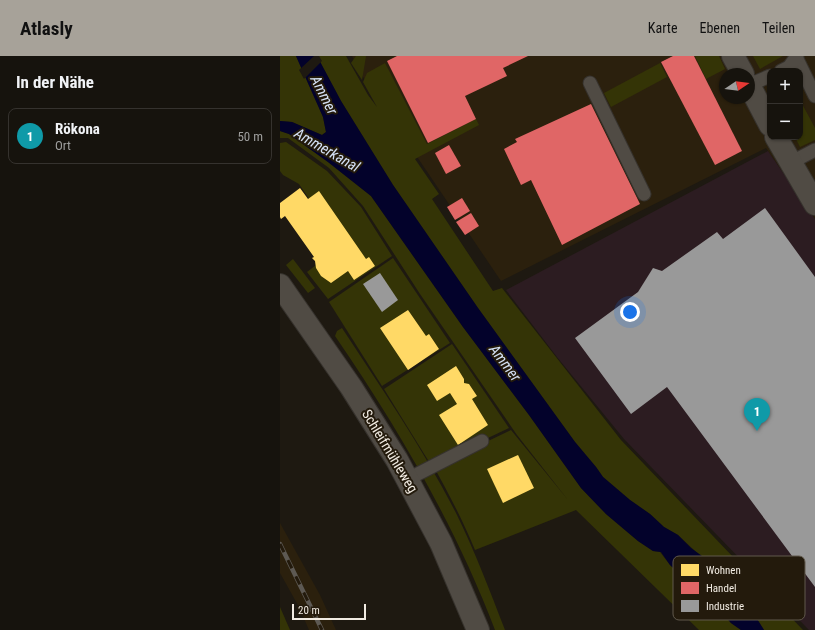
<!DOCTYPE html>
<html lang="de">
<meta charset="utf-8">
<style>
body{margin:0;font-family:"Roboto Condensed",sans-serif;background:#1f1c16;color:#f1f3f6}
.controls{position:absolute;right:12px;top:12px;display:grid;overflow:hidden;border-radius:8px;box-shadow:0 1px 3px #0004}
.controls button{width:36px;height:36px;display:grid;place-items:center;padding:0;border:0;border-bottom:1px solid #35322e;background:#16130d;color:#f1f3f6;font:20px sans-serif}
.compass{position:absolute;left:439px;top:12px;width:36px;height:36px;border-radius:50%;background:#16130d;box-shadow:0 1px 3px #0004;rotate:77deg}
.scale{position:absolute;left:12px;bottom:10px;width:74px;box-sizing:border-box;padding-left:4px;border:2px solid #f1ebe2;border-top:0;font-size:11px;line-height:14px;white-space:nowrap;color:#f1ebe2;-webkit-text-stroke:3px #231a0c;paint-order:stroke}
.you{position:absolute;left:350px;top:256px;width:14px;height:14px;margin:-10px;border:3px solid #fff;border-radius:50%;background:#1a73e8;box-shadow:0 0 0 6px #1a73e833}
.badge{display:grid;place-items:center;width:26px;height:26px;border-radius:50%;background:#a7a299;color:#fff;font-size:13px;font-weight:700}
.pin{position:absolute;translate:-50% -33px;filter:drop-shadow(0 1px 2px #0008)}
.pin::after{content:'';position:absolute;top:21px;width:14px;height:12px;background:inherit;clip-path:polygon(0 0,100% 0,50% 100%)}
.list{margin:0;padding:0;list-style:none}
h2{display:flex;justify-content:space-between;align-items:center;height:52px;margin:0;padding:0 16px;font-size:17px}
h2 small{font-size:13px;font-weight:400;color:#9e9e9d}
.list li{display:grid;grid-template-columns:26px 1fr auto;gap:12px;align-items:center;box-sizing:border-box;height:56px;margin:0 8px 8px;padding:0 8px;border:1px solid #35322e;border-radius:8px}
.list b{display:block;font-size:15px;white-space:nowrap}
.list p{margin:0;font-size:13px;white-space:nowrap;color:#9e9e9d}
.list em{font-size:13px;font-style:normal;color:#9e9e9d}
.map{position:relative;flex:none;width:535px;height:574px;overflow:hidden}
header{display:flex;align-items:center;gap:24px;box-sizing:border-box;height:56px;padding:0 20px;background:#a7a299;color:#111}
header strong{font-size:19px}
nav{display:flex;gap:22px;margin-inline-start:auto;font-size:14px}
main{display:flex}
aside{flex:1;background:#16130d}
.map>svg:first-child{display:block}
.built{fill:#2b200d;fill-rule:evenodd}
.industrial{fill:#2c1c21}
.green{fill:#343406}
.water{fill:#03022b}
.pier{fill:#1e1911}
.homes{fill:#ffd966}
.shops{fill:#e06666}
.industry{fill:#999}
.lines{fill:none;stroke-linecap:round;stroke-linejoin:round}
.service-casing{stroke:#36322d;stroke-width:15}
.minor-casing{stroke:#36322d;stroke-width:24}
.service{stroke:#504b44;stroke-width:13}
.minor{stroke:#504b44;stroke-width:22}
.rail-casing{stroke:#5d5953;stroke-width:4.5}
.rail{stroke:#231a0c;stroke-width:3;stroke-dasharray:9;stroke-linecap:butt}
.labels{text-anchor:middle;stroke-width:4;stroke-linejoin:round;paint-order:stroke}
.street-label{font-size:14px;fill:#f1ebe2;stroke:#231a0c}
.water-label{font-size:15px;font-style:italic;fill:#d5e2f6;stroke:#231a0c}
.key{fill:#231a0c;stroke:#61594c;stroke-width:1}
.key-label{font-size:11px;fill:#f1ebe2}
</style>
<header>
<strong>Atlasly</strong>
<nav><a>Karte</a><a>Ebenen</a><a>Teilen</a></nav>
</header>
<main>
<aside>
<h2>In der Nähe<small></small></h2>
<ul class="list">
<li><span class="badge" style="background:#0f9aa8">1</span><div><b>Rökona</b><p>Ort</p></div><em>50 m</em></li>
</ul>
</aside>
<div class="map">
<svg width="535" height="574" viewBox="0 0 535 574">
<rect width="100%" height="100%" fill="#1e1911"/>
<!-- built -->
<g class="built">
<path d="M72,0H535V163L486,92L221,225L79,15ZM490,15H520V81H490ZM445,18H469V42H445Z"/>
<path d="M0,467L40,539L56,574H29L19,551L0,517Z"/>
</g>
<!-- industrial -->
<path class="industrial" d="M488,95L535,163V574H529L344,383L277,301L226,234Z"/>
<!-- green -->
<g class="green">
<path d="M0,0H16L43,61L46,76L42,79L12,66L0,65Z"/>
<path d="M37,0H66L88,39L97,51L83,26L87,17L105,7L147,88L196,63L199,69L135,103L159,138L152,143L213,235L222,232L341,384L523,574H484L465,544L449,527L398,479L384,471L370,458L350,444L323,421L316,411L295,386L198,252L113,129L61,45Z"/>
<path d="M76,0H86L82,24L71,7Z"/>
<path d="M415,0H439L445,13L426,23Z"/>
<path d="M473,0H503L480,13Z"/>
<path d="M380,7L387,21L331,51L324,37Z"/>
<path d="M520,44L535,72V84L520,91L515,81H520Z"/>
<path d="M0,75L9,78L48,106L91,140L183,271L249,359L301,432L326,458L358,485L373,495L380,496L390,509L403,521L404,525L415,532L417,537L436,550L451,567L461,574H419L296,454L195,494C183,465 169,438 154,411L231,374L288,444L237,379L140,238L83,150L49,112L8,82H0Z"/>
<path d="M6,86L47,115L81,151L112,200L48,243L27,216L61,190L19,128L3,119L0,115V87Z"/>
<path d="M113,202L170,287L102,330L49,246Z"/>
<path d="M13,203L35,232L28,237L6,209Z"/>
<path d="M62,272C102,333 144,394 177,459C195,496 210,535 225,574H215C175,469 118,372 55,280L57,275Z"/>
<path d="M172,288L229,372L151,409L104,333Z"/>
<path d="M0,551L10,574H0Z"/>
</g>
<!-- water -->
<path class="water" d="M16,0H37L61,45L113,129L198,252L295,386L316,411L323,421L350,444L370,458L384,471L398,479L411,492L433,508L465,544L484,574H461L451,567L436,550L417,537L415,532L404,525L403,521L390,509L381,496L373,495L358,485L326,458L301,432L249,359L183,271L91,140L48,106L9,78L0,75V65L12,66L42,79L46,76L43,61Z"/>
<!-- pier -->
<path class="pier" d="M34,0H39L42,5L24,23L19,14Z"/>
<!-- homes -->
<g class="homes">
<path d="M20,132L28,143L39,135L86,203L89,201L95,210L74,224L68,215L51,227L41,220L36,212L35,205L32,202L34,201L5,160L1,163L0,161V147Z"/>
<path d="M128,254L146,280L149,278L159,293L128,314L100,272Z"/>
<path d="M176,310L184,323V327L189,328L197,340L192,343L208,369L178,389L159,359L177,348L170,337L157,345L147,329Z"/>
<path d="M238,399L254,432L223,447L207,413Z"/>
</g>
<!-- shops -->
<g class="shops">
<path d="M117,0H248L223,12L227,20L185,40L196,63L148,87L107,5Z"/>
<path d="M393,0H414L462,95L435,109L381,6Z"/>
<path d="M311,48L360,148L282,189L251,124L241,129L224,93L237,86L235,83Z"/>
<path d="M169,89L181,110L166,118L155,97Z"/>
<path d="M182,142L190,155L175,164L167,151Z"/>
<path d="M191,157L199,170L185,179L176,166Z"/>
</g>
<!-- industry -->
<g class="industry">
<path d="M485,152L535,221V531L387,331L351,358L295,282L358,236L373,212L382,215L437,176L443,183Z"/>
<path d="M100,217L118,244L102,256L83,228Z"/>
</g>
<g class="lines">
<defs>
<g id="service">
<path d="M516,1L535,40"/>
<path d="M501,15L509,11L517,0"/>
<path d="M310,27L364,138"/>
<path d="M469,29L490,20"/>
<path d="M510,107L535,94"/>
<path d="M128,423L202,385"/>
</g>
<g id="minor">
<path d="M453,0L463,18"/>
<path d="M469,29L490,69"/>
<path d="M496,81L535,148"/>
<path d="M0,229L71,331L117,404L161,487L198,574"/>
</g>
</defs>
<!-- service casing -->
<use href="#service" class="service-casing"/>
<!-- minor casing -->
<use href="#minor" class="minor-casing"/>
<!-- service -->
<use href="#service" class="service"/>
<!-- minor -->
<use href="#minor" class="minor"/>
<defs>
<path id="rail" d="M0,488L42,574"/>
</defs>
<!-- rail casing -->
<use href="#rail" class="rail-casing"/>
<!-- rail -->
<use href="#rail" class="rail"/>
</g>
<g class="labels">
<!-- street labels -->
<g class="street-label">
<text transform="translate(110 395) rotate(59)" y="5">Schleifmühleweg</text>
</g>
<!-- water labels -->
<g class="water-label">
<text transform="translate(44 39) rotate(63)" y="5">Ammer</text>
<text transform="translate(47 94) rotate(30)" y="5">Ammerkanal</text>
<text transform="translate(225 307) rotate(53)" y="5">Ammer</text>
</g>
</g>
<!-- legend -->
<rect x="393" y="500" width="132" height="64" rx="6" class="key"/>
<rect x="401" y="508" width="18" height="12" fill="#ffd966"/>
<rect x="401" y="526" width="18" height="12" fill="#e06666"/>
<rect x="401" y="544" width="18" height="12" fill="#999"/>
<g class="key-label">
<text x="426" y="518">Wohnen</text>
<text x="426" y="536">Handel</text>
<text x="426" y="554">Industrie</text>
</g>
</svg>
<div class="controls">
<button>+</button>
<button>−</button>
</div>
<svg class="compass" viewBox="-18 -18 36 36"><path d="M0-13l5 13h-10z" fill="#e53935"/><path d="M0 13l5-13h-10z" fill="#9e9e9d"/></svg>
<div class="scale">20 m</div>
<div class="you"></div>
<div class="pin badge" style="left:477px;top:375px;background:#0f9aa8">1</div>
</div>
</main>
